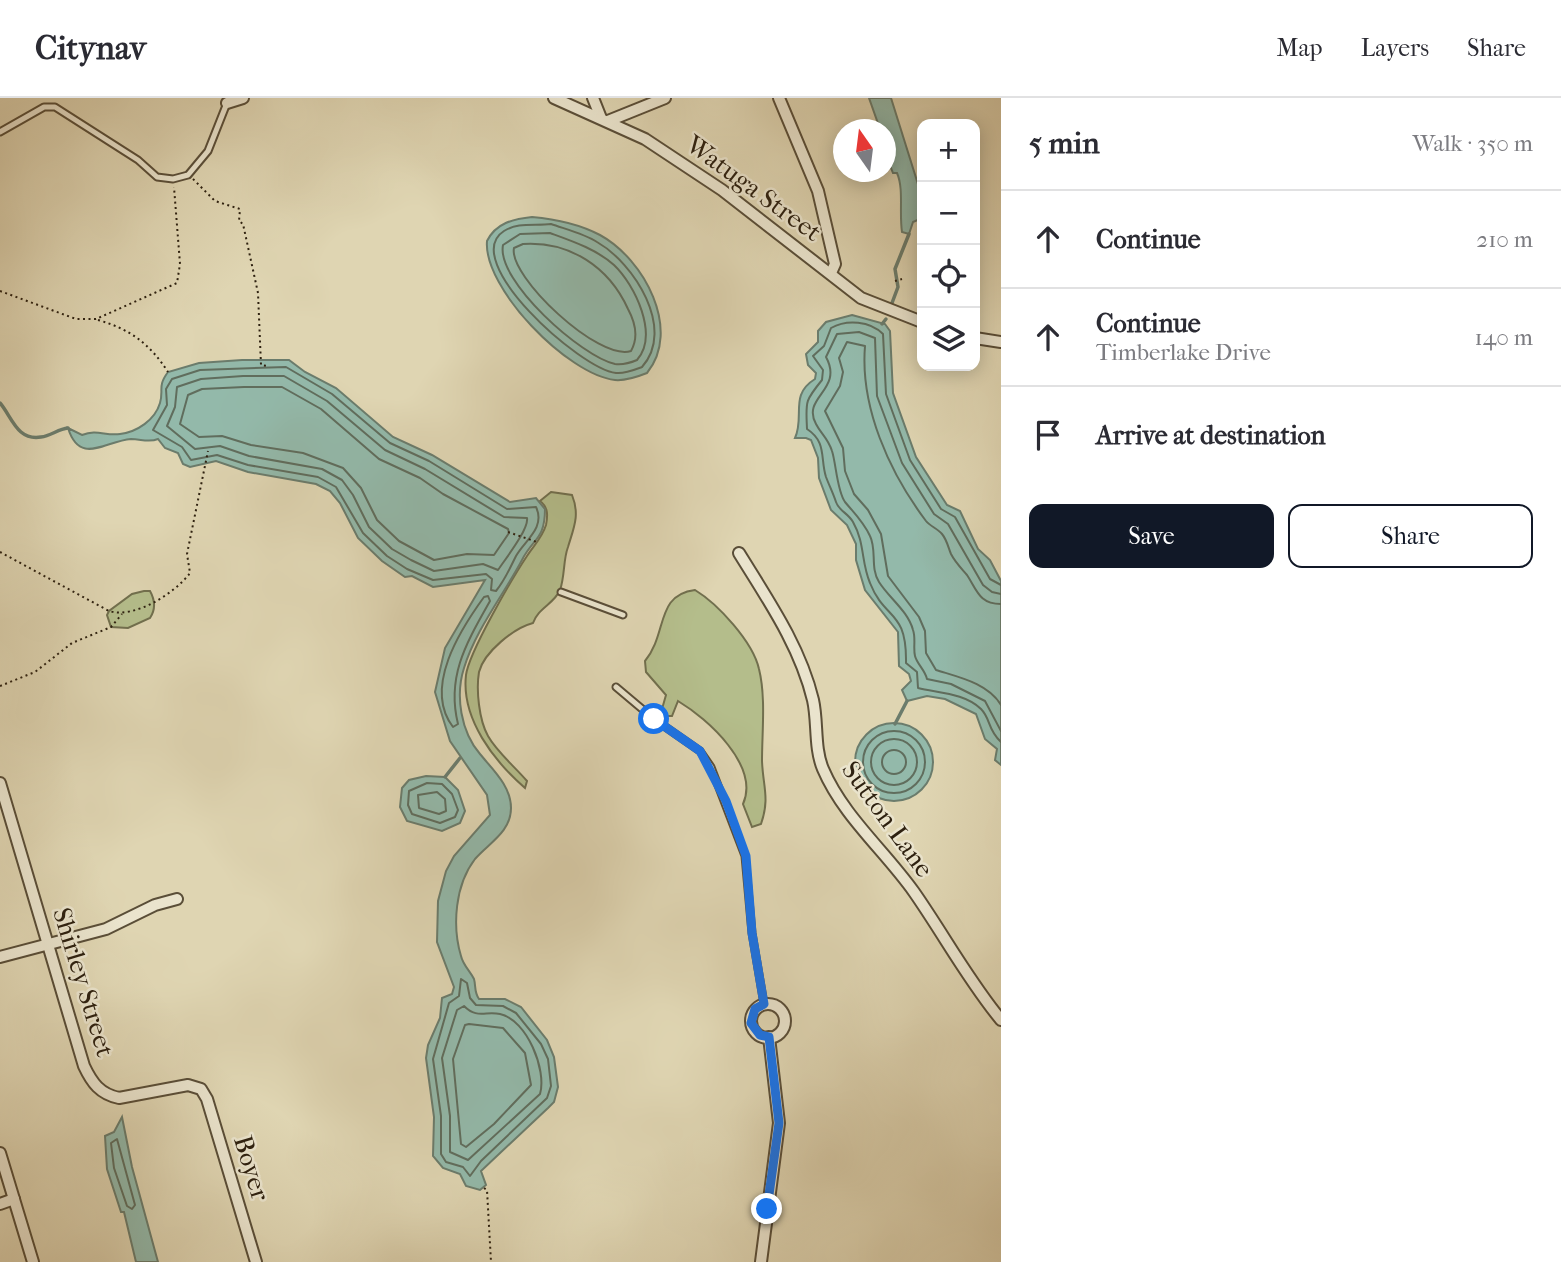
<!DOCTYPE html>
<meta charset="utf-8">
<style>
body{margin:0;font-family:"IM FELL French Canon",serif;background:#f2f2f3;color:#2b2b33}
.controls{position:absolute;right:21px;top:21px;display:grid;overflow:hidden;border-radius:14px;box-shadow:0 4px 18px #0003}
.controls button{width:63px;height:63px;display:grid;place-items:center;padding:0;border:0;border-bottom:2px solid #e1e1e2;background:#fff;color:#2b2b33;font:35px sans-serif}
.compass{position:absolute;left:833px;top:21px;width:63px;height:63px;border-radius:50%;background:#fff;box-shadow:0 4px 18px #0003;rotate:346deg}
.stop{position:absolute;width:21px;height:21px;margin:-16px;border:5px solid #1a73e8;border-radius:50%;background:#fff}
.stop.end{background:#1a73e8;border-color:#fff;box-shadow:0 2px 7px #0008}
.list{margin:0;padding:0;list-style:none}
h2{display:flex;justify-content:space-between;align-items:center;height:91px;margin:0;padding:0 28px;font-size:30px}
h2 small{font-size:23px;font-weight:400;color:#7c7c81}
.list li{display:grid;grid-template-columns:46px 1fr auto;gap:21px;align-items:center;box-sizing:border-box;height:98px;padding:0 28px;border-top:2px solid #e1e1e2}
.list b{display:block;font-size:26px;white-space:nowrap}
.list p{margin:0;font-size:23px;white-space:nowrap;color:#7c7c81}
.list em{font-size:23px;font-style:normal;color:#7c7c81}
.actions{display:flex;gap:14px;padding:21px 28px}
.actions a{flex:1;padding:16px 0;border:2px solid #111827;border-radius:14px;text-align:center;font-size:24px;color:#111827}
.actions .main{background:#111827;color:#fff}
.icon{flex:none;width:38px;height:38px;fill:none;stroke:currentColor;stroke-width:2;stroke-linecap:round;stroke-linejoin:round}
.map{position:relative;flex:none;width:1001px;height:1164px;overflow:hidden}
header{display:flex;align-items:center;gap:42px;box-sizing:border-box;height:98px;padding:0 35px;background:#fff;border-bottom:2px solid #e1e1e2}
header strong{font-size:33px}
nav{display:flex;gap:38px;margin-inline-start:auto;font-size:24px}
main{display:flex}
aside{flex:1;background:#fff}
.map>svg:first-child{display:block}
.green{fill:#b4bd8b;stroke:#716f4e;stroke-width:2}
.water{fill:#93b9aa;stroke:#6b7c6c;stroke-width:2}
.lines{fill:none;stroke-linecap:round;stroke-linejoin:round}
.shore{stroke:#606d5d;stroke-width:2}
.stream{stroke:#6b7c6c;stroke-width:3.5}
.lane-casing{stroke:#5a4e38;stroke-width:9}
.street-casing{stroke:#5a4e38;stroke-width:14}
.path{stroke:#2e2110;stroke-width:2;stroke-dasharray:2 3.5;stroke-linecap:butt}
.lane{stroke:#eae4cd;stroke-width:5}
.street{stroke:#eae4cd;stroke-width:10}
.route{stroke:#1a73e8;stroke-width:9}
.labels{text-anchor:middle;stroke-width:5;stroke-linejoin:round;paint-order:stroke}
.street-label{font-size:26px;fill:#2e2110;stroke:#eae4cd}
</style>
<header>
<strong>Citynav</strong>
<nav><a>Map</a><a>Layers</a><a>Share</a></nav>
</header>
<main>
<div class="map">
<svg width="1001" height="1164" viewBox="0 0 1001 1164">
<rect width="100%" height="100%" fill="#dfd5b2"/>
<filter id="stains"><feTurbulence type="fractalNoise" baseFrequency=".00286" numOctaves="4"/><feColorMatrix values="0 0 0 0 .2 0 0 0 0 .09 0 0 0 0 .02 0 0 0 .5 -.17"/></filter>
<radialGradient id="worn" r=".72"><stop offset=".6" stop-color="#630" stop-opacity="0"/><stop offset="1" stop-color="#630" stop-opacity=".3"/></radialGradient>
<!-- green -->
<g class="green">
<path d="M551,394L572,397C580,417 574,429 568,449C563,462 565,478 560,492C554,506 538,510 533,525C514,530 484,554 479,574C476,592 479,622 488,638C497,654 515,669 527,683L525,690C494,663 461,621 466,577C469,554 513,479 527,458C534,447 542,440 546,427C548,417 548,409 540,403Z"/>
<path d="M695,492C718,506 753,544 759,571C766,599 762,634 762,663C763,689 770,700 761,726L752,729L743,706C760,668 708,621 678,603L672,618H667L662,611L666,597L646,574L645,563C668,535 655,497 695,492Z"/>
<path d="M144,493H150C155,502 156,511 150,520L128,530L111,529L107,517L109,513L132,496Z"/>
</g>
<!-- water -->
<g class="water">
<path d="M869,0H891L922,99V120L913,124L909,136L902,134C899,114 904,91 897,75H893L889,65L891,63L886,47V32L880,31Z"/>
<path d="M532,119C555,121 579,126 600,137C644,161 682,232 647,275C637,279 626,283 615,282C568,277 483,190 487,143C496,125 513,121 532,119Z"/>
<path d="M852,217L885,226L890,233L893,295L916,359L947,407L960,413L978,451L990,462L1001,483V667L995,662L997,651L985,641L976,616L945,601L927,598L907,603L902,592L911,583L909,576L899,568L898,534L865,492L856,462V446L847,427L831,412L819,380L818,360L811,342L806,340H795C805,318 789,297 815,281L816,275L808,267L806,256L818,244V233L826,224Z"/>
<path d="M242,262H289L305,274L336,290L393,339L432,357L510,404L536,400L545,411C545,442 533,440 522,462C503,498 476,531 464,570C455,598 461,634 480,656C493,672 511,688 511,710C511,734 489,745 475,761C455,787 452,828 461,858C463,867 470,873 474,881C476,888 474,894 479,901H505L521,909L547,942L554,959L558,989L554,1004L548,1010L481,1073L486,1087L480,1092L466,1088L460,1076L443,1070L433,1058L434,1019L426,960L428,947L440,920L442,900L452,896L454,889L437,844L438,803L446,773L454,758L490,717L487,697L450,643L435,594L445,550L485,482L433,489L412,478L405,479L382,463L358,440L340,405L330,393L316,386L248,374L216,363L190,369L183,366L178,355L165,350L158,341C149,345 141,341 131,341C105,343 80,368 68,330L82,337C97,331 105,338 120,336C137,334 155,322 160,305C164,291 157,289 168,274L199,265Z"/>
<circle cx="894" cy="664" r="39"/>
<path d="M426,678L445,679L458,692L465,713L460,725L442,733L407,723L400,709L402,690L409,682Z"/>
<path d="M122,1019L132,1069L158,1164H136L124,1114H121L107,1071L105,1038L114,1034Z"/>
</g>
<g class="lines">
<!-- shore -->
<g class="shore">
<path d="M551,126C565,131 585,136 597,144C634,165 676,231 642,269C634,272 625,276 616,275C580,271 458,162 504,133C518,124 535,128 551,126Z"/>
<path d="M550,135C572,143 596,151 614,167C635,187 659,237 637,262C630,265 623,267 615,266C582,259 496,183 503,147L520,136Z"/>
<path d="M523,146C570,143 609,169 628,211C635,224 639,239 631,253C599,264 508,178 514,150Z"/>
<path d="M286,269L332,296L390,345L429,363L507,411L536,409C546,430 524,443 516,458C510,470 505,482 496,493L491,492L492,481L486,476L433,482L407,471L387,458L363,435L336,389L318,379L248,367L217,357L191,362L182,349L153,332L167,307L166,291L172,281L200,272Z"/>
<path d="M243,278H284L327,303L385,352L425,371L504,419L527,420C529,431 506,460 498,472L483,466L434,473L411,462L392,451L369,429L353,397L342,382L322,371L249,358L220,348L195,351L167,328L175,309L177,289L201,281Z"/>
<path d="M244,289H282L321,311L379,361L420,380L443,396L508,431L509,435L494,457L467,456L434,462L399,443L377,422L361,390L343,370L303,355L251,347L222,338L199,339L180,326L188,297L202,291Z"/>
<path d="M1001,487L990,481L955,419L941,411L910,362L886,296L883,236C870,223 847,221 831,230L824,248L813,258L823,272L822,282C804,304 806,304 807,331C827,344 820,360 826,379C829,387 833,395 836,404C839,413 848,415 853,424C865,445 861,464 870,485C885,523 907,511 906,565L917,574L918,590C938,595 965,595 981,611C991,621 987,631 1001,644"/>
<path d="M1001,496L992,494L983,487L948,426L934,416L902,365L877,298L875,240L859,234L837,236L826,259C844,292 801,299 816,326C821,336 828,340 832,353C836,365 837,393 845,404C854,415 863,423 870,438C877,452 870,470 879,484C889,500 908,513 913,532C916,540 913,550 915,558C917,566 925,572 927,581L951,586L985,603L1001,633"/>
<path d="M488,498L490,503C467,544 446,578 458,626L453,629C423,590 460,532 484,499Z"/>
<path d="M1001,506C979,506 977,492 967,477C961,470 955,464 951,456C948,449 947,442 942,436C938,431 930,428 926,423C889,374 860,309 865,248L847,244L839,260L843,274L840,288L825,313L843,350L845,373L854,396L868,412L881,436L888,478L919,519L925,533L926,555L936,572C958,579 988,585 1001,607"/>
<circle cx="894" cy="664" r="31"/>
<circle cx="894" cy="664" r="23"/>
<circle cx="894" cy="664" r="12"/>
<path d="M427,685L442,686L452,696L458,712L455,719L440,725L412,716L408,707L409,693Z"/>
<path d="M437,694L445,701L446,713L439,716L419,710L418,697Z"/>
<path d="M461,881L467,885L470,900L476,907L503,908L516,915L541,946L548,961L551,988L547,1000L481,1063L470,1078L463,1069L446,1064L441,1056V1018L433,961L449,905L459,898Z"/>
<path d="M464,908C477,921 485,913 500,916C527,922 547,972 540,996L468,1062L450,1054V1018L442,960L457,912Z"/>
<path d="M469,926L503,930L525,955L531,987L494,1026L466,1049L461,1046L453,961L465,927Z"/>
<path d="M117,1041L135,1107L132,1111L127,1108L114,1070L111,1045Z"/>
</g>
<!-- stream -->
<g class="stream">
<path d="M892,205L898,189L895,171L909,136"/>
<path d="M882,226L886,221"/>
<path d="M0,305C12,319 17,343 41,339C51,338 58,331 68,330"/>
<path d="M895,626L907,603"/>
<path d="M445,679L460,660"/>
</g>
<defs>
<g id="lane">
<path d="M0,34L44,9H55L138,62L157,79L173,81L188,77L208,53L227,5"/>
<path d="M561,494L623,517"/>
<path d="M616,589L654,621L700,653L711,669L745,758L752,835L764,906"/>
</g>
<g id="street">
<path d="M554,0L645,41L722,92L861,200L922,224"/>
<path d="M593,0L601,20"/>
<path d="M779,0L818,93L835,166L831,175"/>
<path d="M227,5L243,0"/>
<path d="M608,23L665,0"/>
<path d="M975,240L1001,244"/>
<path d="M739,455C768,502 800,548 813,602C818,624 814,650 823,671C843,718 885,753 914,794C944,837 968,882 1001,922"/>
<path d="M0,685L84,968C92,985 100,996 119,1000L188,987L201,991L207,1001L256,1164"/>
<path d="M0,859L106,831L155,807L177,801"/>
<circle cx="768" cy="923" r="17"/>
<path d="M0,1055L33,1164"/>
<path d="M0,1106L14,1101"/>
<path d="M761,1164L779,1025L769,939"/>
</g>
</defs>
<!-- lane casing -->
<use href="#lane" class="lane-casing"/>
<!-- street casing -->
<use href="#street" class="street-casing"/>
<!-- path -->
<g class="path">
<path d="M193,81L215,103L240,111L239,123L243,126L258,195L261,267L268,268"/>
<path d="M895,183L902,181"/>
<path d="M0,193L76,221H96L177,185L180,166L174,89"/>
<path d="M98,222C130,231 150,246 168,274"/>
<path d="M508,434L537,444"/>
<path d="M0,454L109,513C135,521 175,495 190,475L187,456L208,353"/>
<path d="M0,588L35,574L72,545L111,529L122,516"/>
<path d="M484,1090L487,1092L491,1164"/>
</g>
<!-- lane -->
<use href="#lane" class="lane"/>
<!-- street -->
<use href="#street" class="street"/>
</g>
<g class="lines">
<!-- route -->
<path class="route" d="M654,621L700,653L726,703L746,758L752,835L764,906L755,911L751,925L760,937L769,939L779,1025L767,1111"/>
</g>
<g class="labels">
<!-- street labels -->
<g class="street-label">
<text transform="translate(754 90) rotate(36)" y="9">Watuga Street</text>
<text transform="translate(888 721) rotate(54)" y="9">Sutton Lane</text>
<text transform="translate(84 884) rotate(73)" y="9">Shirley Street</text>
<text transform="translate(252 1070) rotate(73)" y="9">Boyer</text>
</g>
</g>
<rect width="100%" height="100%" filter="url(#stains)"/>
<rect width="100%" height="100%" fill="url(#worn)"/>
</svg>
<div class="controls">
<button>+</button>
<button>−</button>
<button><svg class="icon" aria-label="locate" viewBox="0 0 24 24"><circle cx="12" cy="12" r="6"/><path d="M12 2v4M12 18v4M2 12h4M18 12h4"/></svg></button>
<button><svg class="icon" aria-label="layers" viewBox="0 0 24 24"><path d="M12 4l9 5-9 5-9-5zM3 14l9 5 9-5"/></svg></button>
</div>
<svg class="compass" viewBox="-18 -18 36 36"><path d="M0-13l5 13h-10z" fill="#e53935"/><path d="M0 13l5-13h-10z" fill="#7c7c81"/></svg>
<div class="stop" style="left:654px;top:621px"></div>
<div class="stop end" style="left:767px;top:1111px"></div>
</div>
<aside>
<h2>5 min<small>Walk · 350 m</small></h2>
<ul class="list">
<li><svg class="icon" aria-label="ahead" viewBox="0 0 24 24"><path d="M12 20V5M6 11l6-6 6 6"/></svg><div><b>Continue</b></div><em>210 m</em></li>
<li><svg class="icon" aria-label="ahead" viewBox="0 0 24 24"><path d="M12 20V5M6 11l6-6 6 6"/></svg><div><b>Continue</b><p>Timberlake Drive</p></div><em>140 m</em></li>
<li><svg class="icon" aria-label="arrive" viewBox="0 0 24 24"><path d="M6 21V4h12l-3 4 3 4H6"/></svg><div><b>Arrive at destination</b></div></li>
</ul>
<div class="actions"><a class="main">Save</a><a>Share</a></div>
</aside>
</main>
